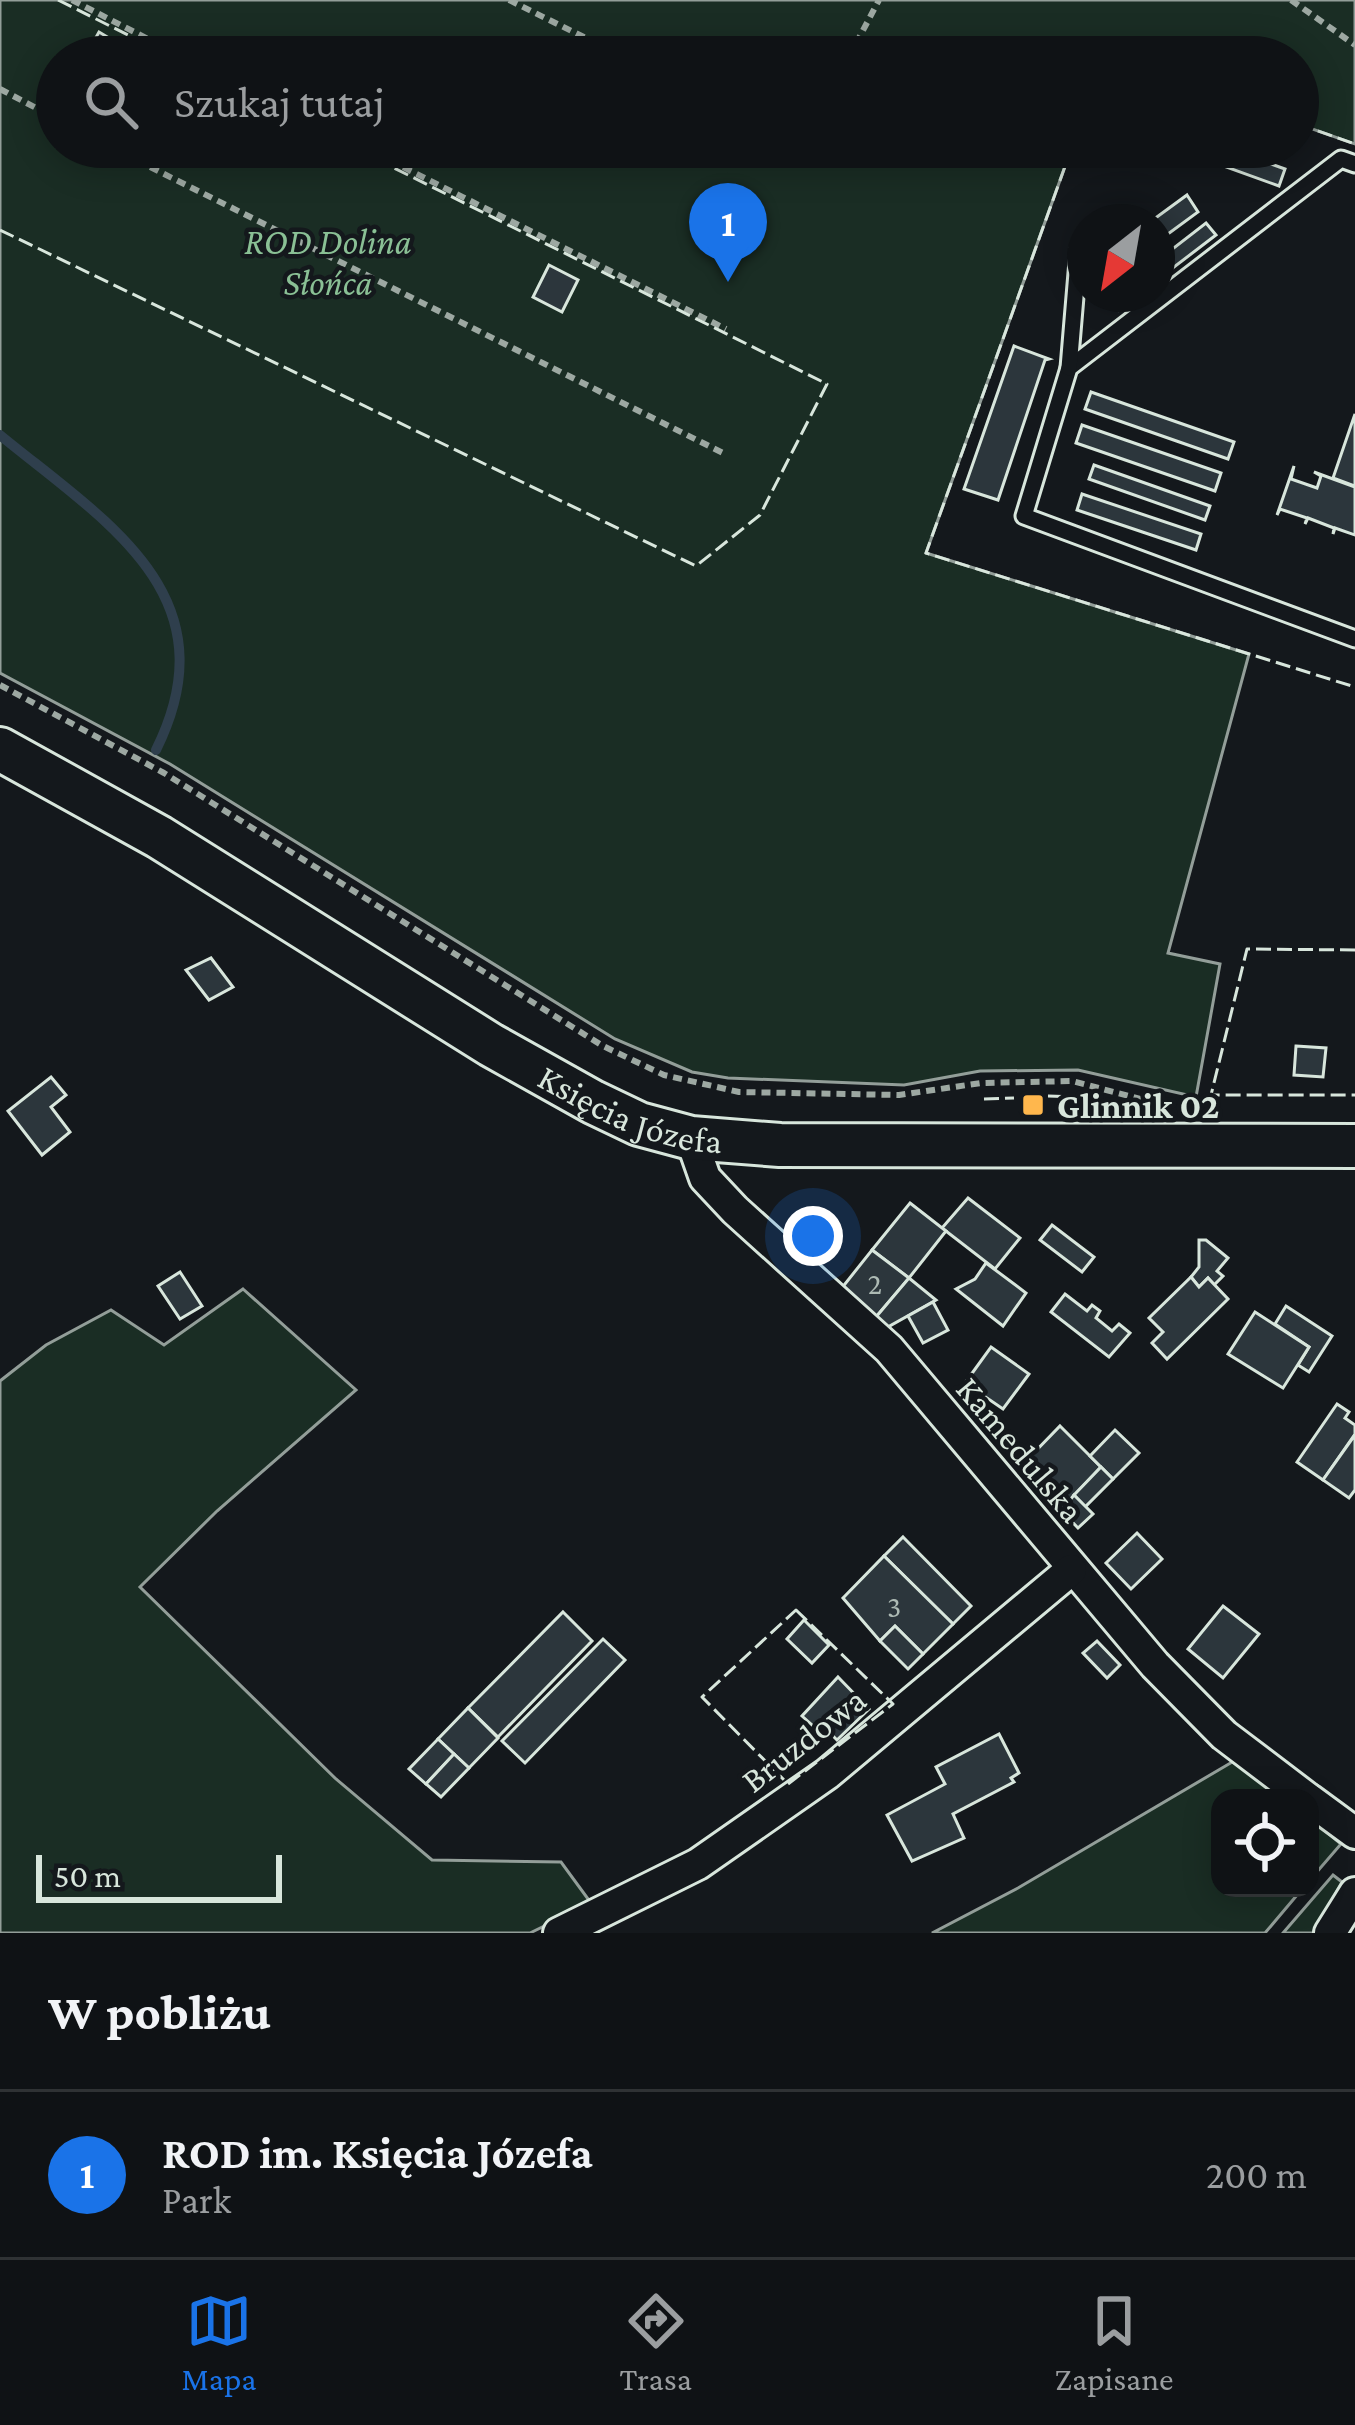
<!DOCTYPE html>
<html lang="pl">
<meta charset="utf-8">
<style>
body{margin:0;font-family:"Crimson Pro",serif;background:#181b1e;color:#f1f3f6}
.controls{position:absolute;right:36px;bottom:36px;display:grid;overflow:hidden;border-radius:24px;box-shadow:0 6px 30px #0003}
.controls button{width:108px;height:108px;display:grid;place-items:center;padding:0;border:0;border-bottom:3px solid #2f3234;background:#0f1215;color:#f1f3f6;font:60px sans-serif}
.compass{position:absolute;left:1067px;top:204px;width:108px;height:108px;border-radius:50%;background:#0f1215;box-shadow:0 6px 30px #0003;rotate:211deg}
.scale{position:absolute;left:36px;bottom:30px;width:246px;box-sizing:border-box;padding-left:12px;border:6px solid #d8e6dc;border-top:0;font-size:33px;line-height:42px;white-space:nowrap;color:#d8e6dc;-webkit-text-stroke:9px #14181c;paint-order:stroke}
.you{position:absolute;left:813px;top:1236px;width:42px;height:42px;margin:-30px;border:9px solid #fff;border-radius:50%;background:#1a73e8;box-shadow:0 0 0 18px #1a73e833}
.badge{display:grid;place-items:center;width:78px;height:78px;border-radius:50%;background:#1a73e8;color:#fff;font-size:39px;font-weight:700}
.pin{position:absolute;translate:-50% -99px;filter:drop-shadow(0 3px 6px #0008)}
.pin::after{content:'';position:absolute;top:63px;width:42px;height:36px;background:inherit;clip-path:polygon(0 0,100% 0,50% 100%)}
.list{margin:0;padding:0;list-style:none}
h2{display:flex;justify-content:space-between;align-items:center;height:156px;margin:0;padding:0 48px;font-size:51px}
h2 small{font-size:39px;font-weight:400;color:#9b9ea0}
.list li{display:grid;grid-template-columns:78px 1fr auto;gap:36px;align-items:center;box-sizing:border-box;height:168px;padding:0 48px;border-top:3px solid #2f3234}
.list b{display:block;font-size:45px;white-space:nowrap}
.list p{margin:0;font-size:39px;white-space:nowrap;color:#9b9ea0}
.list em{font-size:39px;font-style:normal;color:#9b9ea0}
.icon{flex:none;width:66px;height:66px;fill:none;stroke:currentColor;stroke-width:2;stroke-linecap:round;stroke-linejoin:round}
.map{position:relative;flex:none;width:1355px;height:1933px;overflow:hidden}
.search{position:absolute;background:#0f1215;box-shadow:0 6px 30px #0003;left:36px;right:36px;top:36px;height:132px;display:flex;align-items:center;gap:30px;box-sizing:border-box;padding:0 42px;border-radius:66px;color:#9b9ea0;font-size:45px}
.sheet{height:324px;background:#0f1215}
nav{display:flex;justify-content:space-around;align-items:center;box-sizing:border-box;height:168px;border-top:3px solid #2f3234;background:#0f1215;font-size:33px;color:#9b9ea0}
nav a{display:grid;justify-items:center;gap:6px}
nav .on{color:#1a73e8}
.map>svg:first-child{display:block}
.green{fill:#1a2d24;stroke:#939e99;stroke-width:3}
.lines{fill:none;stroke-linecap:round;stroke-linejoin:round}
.stream{stroke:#2f3f4d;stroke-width:10}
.building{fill:#2c363c;stroke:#d8e6dc;stroke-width:3}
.service-casing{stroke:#d8e6dc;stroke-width:21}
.minor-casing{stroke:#d8e6dc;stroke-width:36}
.secondary-casing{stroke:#d8e6dc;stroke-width:48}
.path{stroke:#9da8a2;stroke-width:6;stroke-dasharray:9 6;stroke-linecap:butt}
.service{stroke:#14181c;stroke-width:15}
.minor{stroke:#14181c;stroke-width:30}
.secondary{stroke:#14181c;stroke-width:42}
.fence{stroke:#d8e6dc;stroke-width:3;stroke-dasharray:15 6;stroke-linecap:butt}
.poi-dot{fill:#ffb74d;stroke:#14181c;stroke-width:4.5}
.labels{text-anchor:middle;stroke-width:9;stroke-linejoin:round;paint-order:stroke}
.number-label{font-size:30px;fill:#adbab4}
.park-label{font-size:36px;font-style:italic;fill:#8ac095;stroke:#14181c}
.street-label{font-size:36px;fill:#d8e6dc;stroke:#14181c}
.poi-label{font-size:36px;font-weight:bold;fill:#d8e6dc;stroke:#14181c;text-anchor:start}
</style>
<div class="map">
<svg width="1355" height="1933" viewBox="0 0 1355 1933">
<rect width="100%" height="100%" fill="#14181c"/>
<!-- green -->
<g class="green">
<path d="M0,0H1355V144L1298,124V57H57V147H1072L926,553L1249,654L1168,953L1220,964L1196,1097L1078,1070L980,1071L904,1085L728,1078L692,1072L615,1039L170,764L0,673Z"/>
<path d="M243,1289L356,1390L217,1511L140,1587L336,1779L432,1860L561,1862L591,1903L530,1933H0V1381L46,1345L111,1310L164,1345Z"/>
<path d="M1239,1758L1286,1798H1220V1888H1303L1265,1933H932L1018,1888Z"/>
<path d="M1310,1818L1341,1844L1310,1880Z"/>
<path d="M1333,1875L1342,1882L1314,1933H1283Z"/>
</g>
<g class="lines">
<!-- stream -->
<path class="stream" d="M0,435C106,522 233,595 156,750"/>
</g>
<!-- building -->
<g class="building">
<path d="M99,32L124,47L118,57H85Z"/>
<path d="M1171,147H1223L1285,169L1279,186Z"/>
<path d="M1187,195L1198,212L1157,242V222H1150Z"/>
<path d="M1206,223L1216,235L1157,280V261Z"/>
<path d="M549,265L578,280L562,312L533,297Z"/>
<path d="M1114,294H1139L1119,310L1110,297Z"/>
<path d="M1014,346L1049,359L1045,360L998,500L964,489Z"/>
<path d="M1091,392L1234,442L1228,459L1085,409Z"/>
<path d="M1355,414V486L1333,478Z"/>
<path d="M1082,425L1221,473L1215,491L1076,443Z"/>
<path d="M1094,465L1210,506L1205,520L1089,479Z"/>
<path d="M1294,466L1291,479L1317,488L1321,476L1314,472L1355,487V535L1335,528L1333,534L1334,528L1308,518L1305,524L1307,518L1280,509L1277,515Z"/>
<path d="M1082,494L1201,534L1196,550L1077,510Z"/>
<path d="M211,958L233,987L209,1000L186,970Z"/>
<path d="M1296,1046L1326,1048L1323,1077L1294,1075Z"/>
<path d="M51,1077L66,1095L51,1107L70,1132L42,1155L8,1111Z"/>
<path d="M968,1198L1020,1238L995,1269L942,1228Z"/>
<path d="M910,1203L946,1231L909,1278L872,1250Z"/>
<path d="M1052,1225L1094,1257L1082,1272L1040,1240Z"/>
<path d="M1199,1240H1206L1228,1258L1217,1271L1223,1276L1214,1285L1208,1278L1199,1287L1191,1277L1199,1267Z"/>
<path d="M872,1250L909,1278L876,1317L841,1289Z"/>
<path d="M986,1263L1026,1293L1003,1326L956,1289L975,1279Z"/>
<path d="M180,1272L202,1306L180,1319L158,1286Z"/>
<path d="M1191,1277L1199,1287L1208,1278L1228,1299L1167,1359L1152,1343L1163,1332L1149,1318Z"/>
<path d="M909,1278L936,1300L886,1328L876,1317Z"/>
<path d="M1065,1294L1087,1311L1092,1305L1100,1311L1096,1318L1112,1331L1119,1324L1130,1333L1109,1357L1051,1312Z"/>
<path d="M933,1302L948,1330L923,1343L908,1316Z"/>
<path d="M1286,1306L1332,1336L1309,1372L1298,1365L1309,1347L1275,1324Z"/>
<path d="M1255,1312L1309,1347L1283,1388L1228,1354Z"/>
<path d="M991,1347L1029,1374L1003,1409L965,1383Z"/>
<path d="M1337,1404L1349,1412L1345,1418L1355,1425V1434L1323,1480L1297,1462Z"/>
<path d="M1060,1426L1101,1467L1070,1500L1028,1459Z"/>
<path d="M1115,1430L1139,1453L1113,1479L1090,1456Z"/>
<path d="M1355,1435V1490L1349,1498L1323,1480Z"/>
<path d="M1101,1467L1113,1479L1085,1507L1074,1495Z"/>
<path d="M1064,1494L1070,1500L1074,1495L1093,1514L1078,1528L1054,1503Z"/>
<path d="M1137,1533L1162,1559L1131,1589L1106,1563Z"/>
<path d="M903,1537L971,1606L953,1624L884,1556Z"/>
<path d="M884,1556L953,1624L923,1654L895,1626L880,1641L843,1598Z"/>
<path d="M1223,1606L1259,1634L1223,1678L1188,1649Z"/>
<path d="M563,1612L592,1641L498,1737L468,1708Z"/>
<path d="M804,1620L829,1645L812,1663L787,1639Z"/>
<path d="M895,1626L923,1654L908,1669L880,1641Z"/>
<path d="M603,1639L625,1660L525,1763L502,1741Z"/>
<path d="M1097,1641L1120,1665L1107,1678L1083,1653Z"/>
<path d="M838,1677L869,1709L837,1740L825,1728L820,1732L802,1716Z"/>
<path d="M468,1708L498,1738L469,1768L438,1739Z"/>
<path d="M999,1734L1019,1773L1011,1778L1014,1782L953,1814L964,1838L912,1861L887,1815L945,1784L936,1767Z"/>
<path d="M438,1739L454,1754L426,1784L409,1769Z"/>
<path d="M454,1754L469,1768L441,1797L426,1784Z"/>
</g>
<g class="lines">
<defs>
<g id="service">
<path d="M1355,164L1341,159L1069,368L1024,516L1355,639"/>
<path d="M1069,368L1079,249"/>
</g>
<g id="minor">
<path d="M691,1138L705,1178L735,1210L889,1349L1155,1665L1224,1735L1307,1798"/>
<path d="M1310,1800L1355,1833"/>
<path d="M559,1933L698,1864L827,1774L1071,1570"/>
<path d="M1330,1933L1355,1893"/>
</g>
<g id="secondary">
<path id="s1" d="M0,749L159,837L491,1045L593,1102L639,1124L691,1138L780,1145L1355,1146"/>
</g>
</defs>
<!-- service casing -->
<use href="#service" class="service-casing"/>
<!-- minor casing -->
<use href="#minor" class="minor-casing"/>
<!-- secondary casing -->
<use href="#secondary" class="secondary-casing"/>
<!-- path -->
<g class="path">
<path d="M72,0L183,57"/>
<path d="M509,0L624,57"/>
<path d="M1291,0L1355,45"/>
<path d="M849,57L879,0"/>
<path d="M0,89L57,119"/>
<path d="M110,147L723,453"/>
<path d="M363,147L726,329"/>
<path d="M0,685L164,773L603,1046L664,1075L739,1092L899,1095L981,1083L1072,1081L1167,1106"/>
</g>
<!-- service -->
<use href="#service" class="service"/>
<!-- minor -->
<use href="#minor" class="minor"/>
<!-- secondary -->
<use href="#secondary" class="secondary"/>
<!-- fence -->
<g class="fence">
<path d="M58,0L172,57"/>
<path d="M1298,124L1355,144"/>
<path d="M1072,147L926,553L1355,687"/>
<path d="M0,230L696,566L760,515L827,384L352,147"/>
<path d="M1355,950L1247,949L1211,1095H1355"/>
<path d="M1048,1096L1079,1097"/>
<path d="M984,1099L1014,1098"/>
<path d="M796,1610L893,1704L788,1784L702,1697Z"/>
</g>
</g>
<!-- markers -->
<rect class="poi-dot" x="1021" y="1093" width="24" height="24" rx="6"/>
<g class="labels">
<!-- number labels -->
<g class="number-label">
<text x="875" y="1294">2</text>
<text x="894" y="1617">3</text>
</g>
<!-- park labels -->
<g class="park-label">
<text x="328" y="254">ROD Dolina<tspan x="328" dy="41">Słońca</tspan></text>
</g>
<!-- street labels -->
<g class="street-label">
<text dy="13" stroke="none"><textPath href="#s1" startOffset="729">Księcia Józefa</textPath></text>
<text transform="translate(1021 1449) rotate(50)" y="13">Kamedulska</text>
<text transform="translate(803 1739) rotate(-38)" y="13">Bruzdowa</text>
</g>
<!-- poi labels -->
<g class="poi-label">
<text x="1057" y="1118">Glinnik 02</text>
</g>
</g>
</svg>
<div class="controls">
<button><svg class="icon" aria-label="locate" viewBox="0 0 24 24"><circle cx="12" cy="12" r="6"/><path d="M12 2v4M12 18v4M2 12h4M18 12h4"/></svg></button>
</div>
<svg class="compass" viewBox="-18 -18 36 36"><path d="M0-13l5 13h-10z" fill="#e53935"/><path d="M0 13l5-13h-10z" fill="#9b9ea0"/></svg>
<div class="scale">50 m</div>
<div class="you"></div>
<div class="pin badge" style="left:728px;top:282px">1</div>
<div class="search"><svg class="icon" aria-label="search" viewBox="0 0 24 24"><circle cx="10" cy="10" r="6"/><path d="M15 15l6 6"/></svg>Szukaj tutaj</div>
</div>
<section class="sheet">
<h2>W pobliżu<small></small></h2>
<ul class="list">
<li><span class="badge">1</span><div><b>ROD im. Księcia Józefa</b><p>Park</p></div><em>200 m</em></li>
</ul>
</section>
<nav>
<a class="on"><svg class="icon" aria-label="map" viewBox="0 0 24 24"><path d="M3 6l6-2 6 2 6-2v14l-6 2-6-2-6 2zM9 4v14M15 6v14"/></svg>Mapa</a>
<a><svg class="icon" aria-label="directions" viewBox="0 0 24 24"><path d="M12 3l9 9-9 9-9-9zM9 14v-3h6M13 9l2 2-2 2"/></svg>Trasa</a>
<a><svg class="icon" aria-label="saved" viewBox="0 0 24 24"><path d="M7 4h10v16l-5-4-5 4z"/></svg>Zapisane</a>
</nav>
